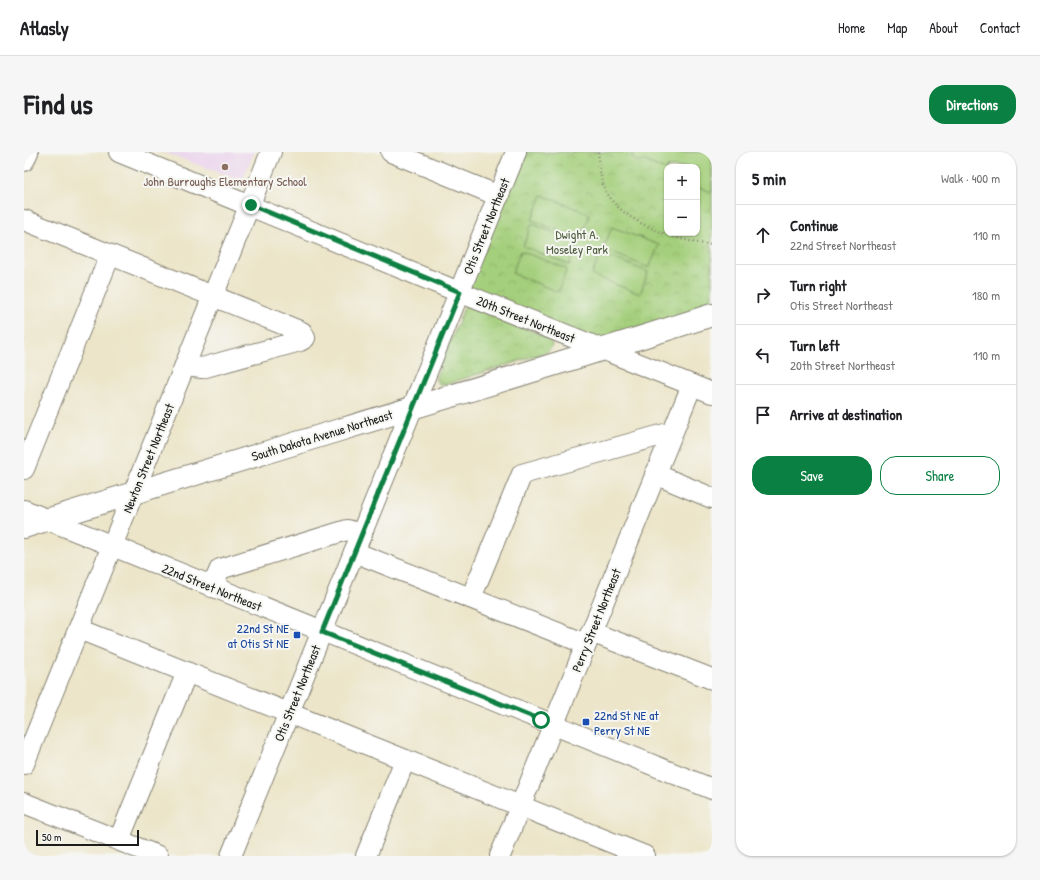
<!DOCTYPE html>
<meta charset="utf-8">
<style>
body{margin:0;font-family:"Patrick Hand",sans-serif;background:#f6f6f6;color:#202124}
.controls{position:absolute;right:12px;top:12px;display:grid;overflow:hidden;border-radius:8px;box-shadow:0 1px 3px #0004}
.controls button{width:36px;height:36px;display:grid;place-items:center;padding:0;border:0;border-bottom:1px solid #e0e0e0;background:#fff;color:#202124;font:20px sans-serif}
.scale{position:absolute;left:12px;bottom:10px;width:103px;box-sizing:border-box;padding-left:4px;border:2px solid #1c1c1c;border-top:0;font-size:11px;line-height:14px;white-space:nowrap;color:#1c1c1c;-webkit-text-stroke:3px #f6f6f2;paint-order:stroke}
.stop{position:absolute;width:12px;height:12px;margin:-9px;border:3px solid #0b8043;border-radius:50%;background:#fff}
.stop.end{background:#0b8043;border-color:#fff;box-shadow:0 1px 4px #0008}
.list{margin:0;padding:0;list-style:none}
h2{display:flex;justify-content:space-between;align-items:center;height:52px;margin:0;padding:0 16px;font-size:17px}
h2 small{font-size:13px;font-weight:400;color:#757577}
.list li{display:grid;grid-template-columns:26px 1fr auto;gap:12px;align-items:center;box-sizing:border-box;height:60px;padding:0 16px;border-top:1px solid #e0e0e0}
.list b{display:block;font-size:15px;white-space:nowrap}
.list p{margin:0;font-size:13px;white-space:nowrap;color:#757577}
.list em{font-size:13px;font-style:normal;color:#757577}
.actions{display:flex;gap:8px;padding:12px 16px}
.actions a{flex:1;padding:9px 0;border:1px solid #0b8043;border-radius:16px;text-align:center;font-size:14px;color:#0b8043}
.actions .main{background:#0b8043;color:#fff}
.icon{flex:none;width:22px;height:22px;fill:none;stroke:currentColor;stroke-width:2;stroke-linecap:round;stroke-linejoin:round}
.map{position:relative;flex:none;width:688px;height:704px;overflow:hidden;border-radius:16px}
header{display:flex;align-items:center;gap:24px;box-sizing:border-box;height:56px;padding:0 20px;background:#fff;border-bottom:1px solid #e0e0e0}
header strong{font-size:19px}
nav{display:flex;gap:22px;margin-inline-start:auto;font-size:14px}
.intro{display:flex;align-items:center;justify-content:space-between;box-sizing:border-box;height:96px;padding:0 24px}
h1{margin:0;font-size:28px}
.button{padding:10px 18px;border-radius:16px;background:#0b8043;color:#fff;font-size:14px;font-weight:700}
main{display:flex;gap:24px;padding:0 24px}
aside{flex:1;background:#fff;border-radius:16px;box-shadow:0 1px 3px #0004}
.map>svg:first-child{display:block}
.built{fill:#ead1ed}
.park{fill:url(#park-crowns);stroke:#60764c;fill-rule:evenodd}
.pitch{fill:#a4cf7b;stroke:#60764c}
.lines{fill:none;stroke-linecap:round;stroke-linejoin:round}
.minor-casing{stroke:#848072;stroke-width:22}
.major-casing{stroke:#848072;stroke-width:24}
.path{stroke:#848072;stroke-width:2.5;stroke-dasharray:1 3;stroke-linecap:butt}
.minor{stroke:#fff;stroke-width:20}
.major{stroke:#fff;stroke-width:22}
.route{stroke:#0b8043;stroke-width:5}
.education-dot{fill:#8d6e63;stroke:#f6f6f2;stroke-width:1.5}
.transit-dot{fill:#1a4fb4;stroke:#f6f6f2;stroke-width:1.5}
.labels{text-anchor:middle;stroke-width:4;stroke-linejoin:round;paint-order:stroke}
.education-label{font-size:13px;fill:#785e54;stroke:#f6f6f2}
.street-label{font-size:13px;fill:#1c1c1c;stroke:#f6f6f2}
.park-label{font-size:13px;fill:#4c5b3d;stroke:#f6f6f2}
.transit-label{font-size:13px;fill:#164399;stroke:#f6f6f2;text-anchor:end}
</style>
<header>
<strong>Atlasly</strong>
<nav><a>Home</a><a>Map</a><a>About</a><a>Contact</a></nav>
</header>
<div class="intro"><h1>Find us</h1><a class="button">Directions</a></div>
<main>
<div class="map">
<svg width="688" height="704" viewBox="0 0 688 704">
<defs>
<pattern id="park-crowns" width="20" height="18" patternUnits="userSpaceOnUse"><rect width="20" height="18" fill="#a4cf7b"/><path d="M2 6a3 3 0 1 1 6 0M12 15a3 3 0 1 1 6 0" fill="none" stroke="#8db16a"/></pattern>
</defs>
<rect width="100%" height="100%" fill="#f6f6f2"/>
<filter id="ink" filterUnits="userSpaceOnUse"><feTurbulence type="fractalNoise" baseFrequency=".025" numOctaves="2"/><feDisplacementMap in="SourceGraphic" scale="8" xChannelSelector="R" yChannelSelector="G"/><feConvolveMatrix kernelMatrix="1 2 1 2 8 2 1 2 1" color-interpolation-filters="sRGB"/></filter>
<filter id="wash" filterUnits="userSpaceOnUse"><feTurbulence type="fractalNoise" baseFrequency=".012" numOctaves="4" result="noise"/><feDisplacementMap in="SourceGraphic" scale="16" xChannelSelector="R" yChannelSelector="G"/><feGaussianBlur stdDeviation="0.9" result="paint"/><feColorMatrix in="noise" values="0 0 0 0 0 0 0 0 0 0 0 0 0 0 0 0 0 1.4 0 .05"/><feComposite in="paint" operator="in"/></filter>
<g filter="url(#wash)">
<rect width="100%" height="100%" fill="#ece5c9"/>
<!-- built -->
<path class="built" d="M139,0H230L218,29Z"/>
<!-- park -->
<g class="park">
<path d="M492,0H688V163L579,197L436,140ZM643,15H673V81H643Z"/>
<path d="M442,153L525,186C529,191 529,196 523,200L423,232H415L412,229V225L440,156Z"/>
</g>
<!-- pitch -->
<g class="pitch">
<path d="M609,0H688V39L686,40L673,34V15H643V19L621,9L613,10L608,4Z"/>
<path d="M518,43L566,62L556,87L508,68Z"/>
<path d="M508,72L554,90L545,113L499,94Z"/>
<path d="M588,75L635,93L625,116L579,97Z"/>
<path d="M497,99L543,117L534,140L488,121Z"/>
<path d="M576,101L624,120L616,142L568,123Z"/>
</g>
</g>
<g filter="url(#ink)">
<g class="lines">
<defs>
<g id="minor">
<path d="M95,0L425,136L688,241"/>
<path d="M367,0L475,44"/>
<path d="M0,9L4,0"/>
<path d="M0,68L278,180L281,186L276,189L178,216L161,214"/>
<path d="M0,317L86,103"/>
<path d="M631,322L688,346"/>
<path d="M0,358L688,637"/>
<path d="M330,400L562,492"/>
<path d="M188,435L196,417L323,378L338,382"/>
<path d="M447,446L498,322L648,280"/>
<path d="M55,477L621,704"/>
<path d="M567,480L688,527"/>
<path d="M0,612L247,0"/>
<path d="M0,651L134,704"/>
<path d="M95,688L163,520"/>
<path d="M207,704L492,0"/>
<path d="M342,704L381,608"/>
<path d="M476,704L668,233"/>
</g>
<path id="major" d="M0,375C229,303 459,236 688,163"/>
</defs>
<!-- minor casing -->
<use href="#minor" class="minor-casing"/>
<!-- major casing -->
<use href="#major" class="major-casing"/>
<!-- path -->
<path class="path" d="M574,0C576,14 576,30 583,42C602,72 654,89 688,93"/>
<!-- minor -->
<use href="#minor" class="minor"/>
<!-- major -->
<use href="#major" class="major"/>
</g>
</g>
<g class="lines" filter="url(#ink)">
<!-- route -->
<path class="route" d="M227,53L436,140L298,480L517,568"/>
</g>
<!-- markers -->
<circle class="education-dot" cx="201" cy="15" r="4"/>
<g class="transit-dot">
<rect x="269" y="479" width="8" height="8" rx="2"/>
<rect x="558" y="566" width="8" height="8" rx="2"/>
</g>
<g class="labels">
<!-- education labels -->
<g class="education-label">
<text x="201" y="34">John Burroughs Elementary School</text>
</g>
<!-- street labels -->
<g class="street-label">
<text transform="translate(462 74) rotate(-68)" y="5">Otis Street Northeast</text>
<text transform="translate(502 167) rotate(22)" y="5">20th Street Northeast</text>
<text transform="translate(298 283) rotate(-17)" y="5">South Dakota Avenue Northeast</text>
<text transform="translate(124 306) rotate(-68)" y="5">Newton Street Northeast</text>
<text transform="translate(188 435) rotate(22)" y="5">22nd Street Northeast</text>
<text transform="translate(572 468) rotate(-68)" y="5">Perry Street Northeast</text>
<text transform="translate(273 541) rotate(-68)" y="5">Otis Street Northeast</text>
</g>
<!-- park labels -->
<g class="park-label">
<text x="553" y="87">Dwight A.<tspan x="553" dy="15">Moseley Park</tspan></text>
</g>
<!-- transit labels -->
<g class="transit-label">
<text x="265" y="481">22nd St NE<tspan x="265" dy="15">at Otis St NE</tspan></text>
<text x="570" y="568" text-anchor="start">22nd St NE at<tspan x="570" dy="15">Perry St NE</tspan></text>
</g>
</g>
</svg>
<div class="controls">
<button>+</button>
<button>−</button>
</div>
<div class="scale">50 m</div>
<div class="stop" style="left:517px;top:568px"></div>
<div class="stop end" style="left:227px;top:53px"></div>
</div>
<aside>
<h2>5 min<small>Walk · 400 m</small></h2>
<ul class="list">
<li><svg class="icon" aria-label="ahead" viewBox="0 0 24 24"><path d="M12 20V5M6 11l6-6 6 6"/></svg><div><b>Continue</b><p>22nd Street Northeast</p></div><em>110 m</em></li>
<li><svg class="icon" aria-label="right" viewBox="0 0 24 24"><path d="M7 20v-9h11M14 6l5 5-5 5"/></svg><div><b>Turn right</b><p>Otis Street Northeast</p></div><em>180 m</em></li>
<li><svg class="icon" aria-label="left" viewBox="0 0 24 24"><path d="M17 20v-9H6M10 6l-5 5 5 5"/></svg><div><b>Turn left</b><p>20th Street Northeast</p></div><em>110 m</em></li>
<li><svg class="icon" aria-label="arrive" viewBox="0 0 24 24"><path d="M6 21V4h12l-3 4 3 4H6"/></svg><div><b>Arrive at destination</b></div></li>
</ul>
<div class="actions"><a class="main">Save</a><a>Share</a></div>
</aside>
</main>
